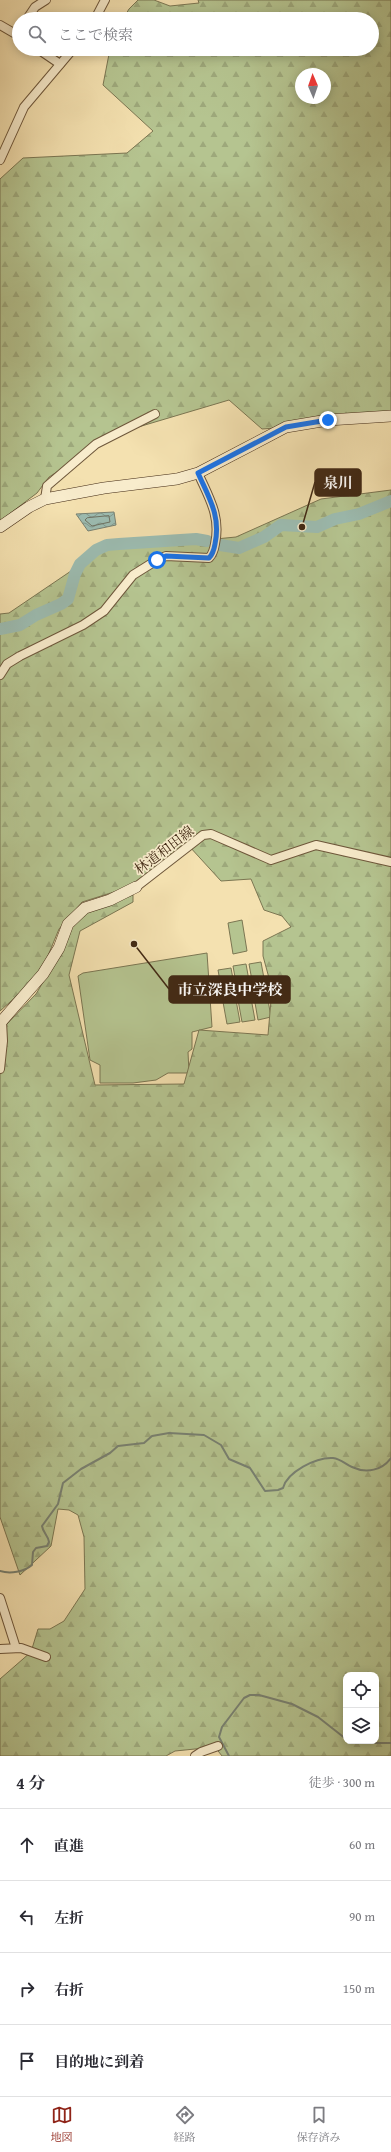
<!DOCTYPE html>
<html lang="ja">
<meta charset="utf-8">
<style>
body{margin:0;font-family:"Gentium Book Plus","Noto Serif JP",serif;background:#f2f2f3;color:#2b2b33}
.controls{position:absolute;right:12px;bottom:12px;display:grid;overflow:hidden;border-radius:8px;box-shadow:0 2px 10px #0003}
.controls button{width:36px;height:36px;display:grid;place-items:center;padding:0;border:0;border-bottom:1px solid #e1e1e2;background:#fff;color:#2b2b33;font:20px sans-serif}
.compass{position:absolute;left:295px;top:68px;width:36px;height:36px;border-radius:50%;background:#fff;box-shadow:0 2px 10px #0003;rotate:358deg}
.stop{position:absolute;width:12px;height:12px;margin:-9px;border:3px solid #1a73e8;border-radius:50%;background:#fff}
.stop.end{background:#1a73e8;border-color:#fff;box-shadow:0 1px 4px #0008}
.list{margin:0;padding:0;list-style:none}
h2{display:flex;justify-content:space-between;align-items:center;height:52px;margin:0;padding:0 16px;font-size:17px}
h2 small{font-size:13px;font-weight:400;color:#7c7c81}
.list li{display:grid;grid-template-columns:26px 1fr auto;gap:12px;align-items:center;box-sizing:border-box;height:72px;padding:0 16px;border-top:1px solid #e1e1e2}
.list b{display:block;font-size:15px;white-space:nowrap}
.list em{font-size:13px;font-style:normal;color:#7c7c81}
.icon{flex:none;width:22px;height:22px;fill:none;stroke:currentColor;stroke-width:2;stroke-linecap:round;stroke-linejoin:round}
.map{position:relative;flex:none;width:391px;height:1756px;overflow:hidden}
.search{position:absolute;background:#fff;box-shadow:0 2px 10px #0003;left:12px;right:12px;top:12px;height:44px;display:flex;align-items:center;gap:10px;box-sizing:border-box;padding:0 14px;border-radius:22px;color:#7c7c81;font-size:15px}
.sheet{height:340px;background:#fff}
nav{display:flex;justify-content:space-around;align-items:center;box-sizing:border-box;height:56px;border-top:1px solid #e1e1e2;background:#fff;font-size:11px;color:#7c7c81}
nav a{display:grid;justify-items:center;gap:2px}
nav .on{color:#8f2418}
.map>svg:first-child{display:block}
.grass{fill:#b5c490;stroke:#7b7652}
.forest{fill:url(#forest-firs);stroke:#7b7652;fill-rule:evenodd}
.water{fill:url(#water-waves);stroke:#788172}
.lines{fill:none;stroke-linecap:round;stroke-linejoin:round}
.shore{stroke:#6e7262;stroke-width:1}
.stream{stroke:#788172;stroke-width:2}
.river{stroke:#9cbcb1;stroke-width:12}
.street-casing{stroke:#6e573b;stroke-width:10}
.secondary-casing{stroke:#412914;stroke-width:12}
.street{stroke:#f8eccc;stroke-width:8}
.secondary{stroke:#f8eccc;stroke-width:11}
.route{stroke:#1a73e8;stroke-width:5}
.labels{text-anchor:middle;stroke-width:3.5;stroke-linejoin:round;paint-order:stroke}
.street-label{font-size:14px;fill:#412914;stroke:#f8eccc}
.leader{fill:none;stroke:#412914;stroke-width:1.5}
.callout-dot{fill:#412914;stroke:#f8eccc;stroke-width:1.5}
.callout{fill:#412914;stroke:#412914;stroke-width:1.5}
.callout-label{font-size:15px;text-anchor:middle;font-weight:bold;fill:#fff}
</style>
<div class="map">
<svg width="391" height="1756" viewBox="0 0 391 1756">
<defs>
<pattern id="forest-firs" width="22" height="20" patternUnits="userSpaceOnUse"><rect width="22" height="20" fill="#b5c490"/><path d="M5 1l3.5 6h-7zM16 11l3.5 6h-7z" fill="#9da87b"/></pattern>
<pattern id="water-waves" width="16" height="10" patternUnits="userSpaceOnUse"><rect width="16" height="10" fill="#9cbcb1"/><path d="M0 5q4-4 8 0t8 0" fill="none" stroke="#81998f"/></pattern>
</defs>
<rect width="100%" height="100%" fill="#f4e1b0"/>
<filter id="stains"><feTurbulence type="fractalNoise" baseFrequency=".005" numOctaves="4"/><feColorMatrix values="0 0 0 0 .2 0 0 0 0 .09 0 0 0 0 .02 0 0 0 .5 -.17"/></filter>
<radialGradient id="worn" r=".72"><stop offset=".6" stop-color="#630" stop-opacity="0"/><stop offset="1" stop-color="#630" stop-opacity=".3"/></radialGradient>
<!-- grass -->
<g class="grass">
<path d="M242,920L247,951L233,954L228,923Z"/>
<path d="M207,953L212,1027L192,1032V1049L188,1052L189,1073H168L156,1080L133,1083H100V1065L90,1060L78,976L83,973Z"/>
<path d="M261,962L265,984L253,986L249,964Z"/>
<path d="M246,964L250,986L237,988L233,966Z"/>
<path d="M231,968L235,990L222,992L218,970Z"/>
<path d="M267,995L271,1017L258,1020L254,997Z"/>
<path d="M251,998L255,1020L242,1022L238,1000Z"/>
<path d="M236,1000L240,1022L227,1024L223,1002Z"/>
</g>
<!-- forest -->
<g class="forest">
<path d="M138,0H154L170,6L199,3L198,0H391V419L262,429L229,400L118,433L49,477L37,493L0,521V179L23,158L127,153L153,131L103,85L110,49H372V19H123L129,9ZM301,74H325V98H301Z"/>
<path d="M391,490V1756H222L215,1747L175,1751L166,1756H0V1679L31,1652L38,1629H50L64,1621L85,1589L84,1537L78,1515L69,1510L58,1509L51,1546L20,1575L0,1517V1029L4,1027L36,994L65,945L69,930L85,913L133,895V902L80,931L69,975L95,1085L184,1084L199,1030L268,1035L272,989L263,956V941L291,927L282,916L264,910L251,879L221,881L189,846L136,885L82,902L59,929L47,958L30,984L0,1011V614L9,613L102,550L236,537L321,499ZM346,1675H376V1741H346Z"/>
</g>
<!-- water -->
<path class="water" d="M114,512L116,525L88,531L76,514Z"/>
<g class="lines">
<!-- shore -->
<path class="shore" d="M109,516L110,522L92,526L85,520L87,518Z"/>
<!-- stream -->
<g class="stream">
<path d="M0,1571C10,1574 24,1572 32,1565L33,1552L36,1548L47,1546L49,1542C48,1535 43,1533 42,1526L58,1504L63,1483L81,1469L110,1453L118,1446L144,1443L152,1436L169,1433L204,1435L221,1445L229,1459L250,1468L265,1491L278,1490L283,1488C287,1472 316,1457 333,1458C341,1459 345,1464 352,1467C367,1474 382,1470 391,1458"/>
<path d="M350,1741L356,1743H391"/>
<path d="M229,1756L219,1737L222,1727L244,1698L250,1695H259L292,1704L318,1717L346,1739"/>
</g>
<!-- river -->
<g class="river">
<path d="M220,545L239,548L264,537L281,525L317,527L335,519L359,514L391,501"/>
<path d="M0,629L20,625L36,615L61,604L68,599L75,574L80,564L96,550L107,545L119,544L196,539L207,541"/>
</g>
<defs>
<g id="street">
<path d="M27,19L35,7L46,0"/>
<path d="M95,19L105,0"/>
<path d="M0,25L19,36"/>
<path d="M38,49L60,64"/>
<path d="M0,160L24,107L73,49"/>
<path d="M45,499L47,486L96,444L155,414"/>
<path d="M0,675L7,664L20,656L83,625L104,611L133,575L157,560L166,556L209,558C213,554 214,550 215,544C221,516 209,498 198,473"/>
<path d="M136,887L203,835L211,834L271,860L316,845L391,862"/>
<path d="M0,1069L3,1041L2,1021"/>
<path d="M0,1598L16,1648"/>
<path d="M0,1649L21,1648L46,1657"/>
<path d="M195,1756L201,1752L218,1746"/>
</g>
<g id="secondary">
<path d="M0,527L29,507L45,499L104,488L177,479L198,473L286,427L328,420L391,416"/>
<path d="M0,1023L43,974L59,948L68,924L85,908L110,900L136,887"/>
</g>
</defs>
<!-- street casing -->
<use href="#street" class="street-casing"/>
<!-- secondary casing -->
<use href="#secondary" class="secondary-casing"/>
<!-- street -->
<use href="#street" class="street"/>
<!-- secondary -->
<use href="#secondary" class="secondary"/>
</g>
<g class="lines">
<!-- route -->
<path class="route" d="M157,560L166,556L209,558C213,554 214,550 215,544C221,516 209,498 198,473L286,427L328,420"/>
</g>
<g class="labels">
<!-- street labels -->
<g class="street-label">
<text transform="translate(164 850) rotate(-37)" y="5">林道和田線</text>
</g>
</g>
<!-- callouts -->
<path class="leader" d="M302 527L315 482M134 944L169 989"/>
<g class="callout-dot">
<circle cx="302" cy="527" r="4"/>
<circle cx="134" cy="944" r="4"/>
</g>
<g class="callout">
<rect x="315" y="469" width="46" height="27" rx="4"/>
<rect x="169" y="976" width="121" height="27" rx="4"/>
</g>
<g class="callout-label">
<text x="338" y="488">泉川</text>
<text x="230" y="995">市立深良中学校</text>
</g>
<rect width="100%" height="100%" filter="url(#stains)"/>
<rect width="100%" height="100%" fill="url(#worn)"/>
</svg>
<div class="controls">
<button><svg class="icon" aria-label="locate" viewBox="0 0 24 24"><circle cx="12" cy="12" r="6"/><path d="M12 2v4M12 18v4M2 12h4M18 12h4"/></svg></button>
<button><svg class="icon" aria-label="layers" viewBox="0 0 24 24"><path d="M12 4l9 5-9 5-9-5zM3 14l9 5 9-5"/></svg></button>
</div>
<svg class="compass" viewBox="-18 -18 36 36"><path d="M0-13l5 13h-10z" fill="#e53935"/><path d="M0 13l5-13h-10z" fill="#7c7c81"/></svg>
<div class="stop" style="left:157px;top:560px"></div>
<div class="stop end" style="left:328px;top:420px"></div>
<div class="search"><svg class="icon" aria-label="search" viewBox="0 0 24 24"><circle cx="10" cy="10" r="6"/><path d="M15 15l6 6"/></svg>ここで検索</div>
</div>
<section class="sheet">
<h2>4 分<small>徒歩 · 300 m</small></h2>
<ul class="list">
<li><svg class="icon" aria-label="ahead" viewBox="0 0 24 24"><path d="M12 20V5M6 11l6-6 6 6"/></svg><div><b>直進</b></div><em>60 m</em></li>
<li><svg class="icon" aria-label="left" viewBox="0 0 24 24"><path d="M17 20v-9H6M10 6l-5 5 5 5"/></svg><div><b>左折</b></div><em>90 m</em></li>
<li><svg class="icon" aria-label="right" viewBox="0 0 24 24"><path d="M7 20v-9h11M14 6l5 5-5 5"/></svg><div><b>右折</b></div><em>150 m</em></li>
<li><svg class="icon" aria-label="arrive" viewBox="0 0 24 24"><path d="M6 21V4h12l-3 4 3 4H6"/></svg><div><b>目的地に到着</b></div></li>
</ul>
</section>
<nav>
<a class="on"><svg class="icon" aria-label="map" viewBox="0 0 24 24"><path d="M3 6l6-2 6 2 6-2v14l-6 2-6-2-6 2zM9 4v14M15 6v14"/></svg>地図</a>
<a><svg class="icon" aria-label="directions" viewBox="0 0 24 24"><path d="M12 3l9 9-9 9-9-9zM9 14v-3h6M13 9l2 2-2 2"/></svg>経路</a>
<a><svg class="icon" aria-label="saved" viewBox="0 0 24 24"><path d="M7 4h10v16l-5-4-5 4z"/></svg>保存済み</a>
</nav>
